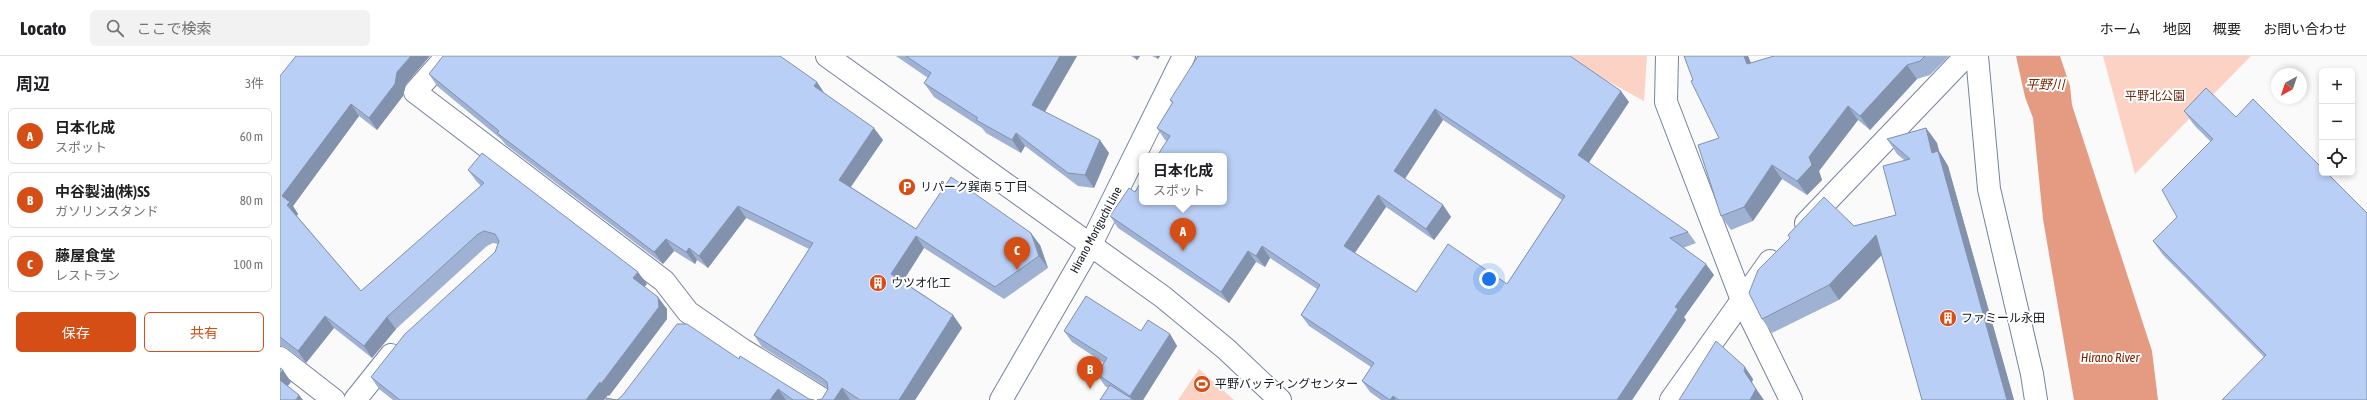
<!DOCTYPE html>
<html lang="ja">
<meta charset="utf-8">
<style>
body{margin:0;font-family:"Asap Condensed","Noto Sans JP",sans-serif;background:#f2f2f2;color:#202124}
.controls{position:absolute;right:12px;top:12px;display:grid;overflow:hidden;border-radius:6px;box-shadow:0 2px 6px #0003}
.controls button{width:36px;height:36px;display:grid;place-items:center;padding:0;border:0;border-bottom:1px solid #e0e0e0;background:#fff;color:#202124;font:20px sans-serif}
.compass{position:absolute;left:1991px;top:12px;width:36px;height:36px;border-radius:50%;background:#fff;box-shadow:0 2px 6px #0003;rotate:220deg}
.you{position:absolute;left:1209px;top:223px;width:14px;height:14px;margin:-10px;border:3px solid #fff;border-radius:50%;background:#1a73e8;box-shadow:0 0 0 6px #1a73e833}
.badge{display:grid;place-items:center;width:26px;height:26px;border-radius:50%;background:#d44e15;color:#fff;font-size:13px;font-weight:700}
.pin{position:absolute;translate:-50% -33px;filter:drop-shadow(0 1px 2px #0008)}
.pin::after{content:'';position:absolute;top:21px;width:14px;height:12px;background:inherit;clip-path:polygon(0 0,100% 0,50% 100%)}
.popup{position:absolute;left:859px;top:97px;width:88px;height:52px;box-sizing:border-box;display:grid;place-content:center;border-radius:6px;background:#fff;filter:drop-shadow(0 1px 3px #0005);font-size:13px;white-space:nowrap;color:#757577}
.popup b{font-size:15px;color:#202124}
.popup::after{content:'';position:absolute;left:50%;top:100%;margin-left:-8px;border:8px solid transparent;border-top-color:#fff}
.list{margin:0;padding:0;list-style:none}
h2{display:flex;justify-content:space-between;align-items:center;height:52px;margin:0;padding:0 16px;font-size:17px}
h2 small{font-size:13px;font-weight:400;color:#757577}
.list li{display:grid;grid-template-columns:26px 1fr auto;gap:12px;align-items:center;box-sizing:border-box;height:56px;margin:0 8px 8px;padding:0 8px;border:1px solid #e0e0e0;border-radius:6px}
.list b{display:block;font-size:15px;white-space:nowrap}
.list p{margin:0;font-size:13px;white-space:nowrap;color:#757577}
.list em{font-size:13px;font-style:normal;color:#757577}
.actions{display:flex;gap:8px;padding:12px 16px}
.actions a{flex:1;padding:9px 0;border:1px solid #d44e15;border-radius:6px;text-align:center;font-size:14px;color:#d44e15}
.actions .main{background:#d44e15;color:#fff}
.icon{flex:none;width:22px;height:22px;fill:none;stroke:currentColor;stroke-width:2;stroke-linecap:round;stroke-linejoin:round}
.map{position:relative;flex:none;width:2087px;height:344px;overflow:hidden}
header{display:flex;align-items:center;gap:24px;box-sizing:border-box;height:56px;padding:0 20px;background:#fff;border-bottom:1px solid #e0e0e0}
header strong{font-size:19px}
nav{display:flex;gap:22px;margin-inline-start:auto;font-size:14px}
.search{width:280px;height:36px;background:#f2f2f2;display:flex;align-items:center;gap:10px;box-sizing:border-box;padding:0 14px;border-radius:6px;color:#757577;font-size:15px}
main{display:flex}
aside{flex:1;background:#fff}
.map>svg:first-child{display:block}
.green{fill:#fbd2c4}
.water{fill:#e59b82}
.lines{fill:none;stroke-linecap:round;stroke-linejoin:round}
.minor-casing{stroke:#74839d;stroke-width:24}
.tertiary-casing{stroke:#74839d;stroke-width:24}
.secondary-casing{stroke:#74839d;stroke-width:24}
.minor{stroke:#fff;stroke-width:22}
.tertiary{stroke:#fff;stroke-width:22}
.secondary{stroke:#fff;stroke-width:22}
.wall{fill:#a0b2d3;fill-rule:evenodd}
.shaded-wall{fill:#8291ac}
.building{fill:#bacff5;stroke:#8291ac;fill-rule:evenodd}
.labels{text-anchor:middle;stroke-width:4;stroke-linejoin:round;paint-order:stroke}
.park-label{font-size:12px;fill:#6d2b12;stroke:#fff}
.poi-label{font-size:12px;fill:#121822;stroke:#fff;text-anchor:start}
.street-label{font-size:12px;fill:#121822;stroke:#fff}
.water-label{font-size:13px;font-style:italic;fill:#7a2400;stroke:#fff}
</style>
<header>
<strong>Locato</strong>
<div class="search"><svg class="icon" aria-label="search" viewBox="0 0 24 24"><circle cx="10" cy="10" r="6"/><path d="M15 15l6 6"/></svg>ここで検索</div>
<nav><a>ホーム</a><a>地図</a><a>概要</a><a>お問い合わせ</a></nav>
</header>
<main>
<aside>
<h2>周辺<small>3件</small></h2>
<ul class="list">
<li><span class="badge">A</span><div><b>日本化成</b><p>スポット</p></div><em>60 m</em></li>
<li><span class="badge">B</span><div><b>中谷製油(株)SS</b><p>ガソリンスタンド</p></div><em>80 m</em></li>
<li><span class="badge">C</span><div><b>藤屋食堂</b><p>レストラン</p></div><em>100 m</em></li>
</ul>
<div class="actions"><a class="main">保存</a><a>共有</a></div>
</aside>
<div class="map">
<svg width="2087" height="344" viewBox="0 0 2087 344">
<rect width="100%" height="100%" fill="#fafafa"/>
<!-- green -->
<g class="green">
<path d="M1282,0H1367L1364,45Z"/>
<path d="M1823,0H1971L1855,118Z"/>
<path d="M919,313L954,344H898Z"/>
</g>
<!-- water -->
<path class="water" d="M1736,0H1780L1790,30L1792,49L1872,295L1878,344H1794L1763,163L1753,62L1745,41Z"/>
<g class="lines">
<defs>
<g id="minor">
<path d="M167,0L135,36L384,225L408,256L463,294L544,344"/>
<path d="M1387,0L1386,46L1462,244L1511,344"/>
<path d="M1697,0L1709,133L1752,318L1756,344"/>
<path d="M1526,167L1686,0"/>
<path d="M0,302L54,344"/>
<path d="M75,344L111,299"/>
<path d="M1391,344L1490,205"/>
</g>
<path id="tertiary" d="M547,0L883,241L946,293L1000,344"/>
<path id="secondary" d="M721,344L811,188L904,0"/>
</defs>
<!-- minor casing -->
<use href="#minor" class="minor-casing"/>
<!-- tertiary casing -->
<use href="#tertiary" class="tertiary-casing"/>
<!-- secondary casing -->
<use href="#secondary" class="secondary-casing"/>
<!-- minor -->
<use href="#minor" class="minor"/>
<!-- tertiary -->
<use href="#tertiary" class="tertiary"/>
<!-- secondary -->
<use href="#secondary" class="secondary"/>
</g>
<!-- wall -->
<g class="wall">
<path d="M616,0H797L765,56L829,97L814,132L798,130L745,90L741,97L706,77L702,72L654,41L644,27L648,22Z"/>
<path d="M851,0H860L857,4Z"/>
<path d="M872,0H880L878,3Z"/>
<path d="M1468,0L1471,7L1494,0H1669L1650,19L1637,23L1590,74L1578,64L1539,115L1542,124L1527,139L1502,123L1473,165L1451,174L1441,160L1439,82L1413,24Z"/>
<path d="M149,18L544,37L603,84L571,131L636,173L760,189L768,212L724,243L644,192L623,225L673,259L682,272L635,344H537L542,343L548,333V332L482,291L474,279L529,193L466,162L428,212L417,204L415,208L394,195L383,208L226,89L221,83L157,30Z"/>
<path d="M0,20L126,28L123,40L97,74L79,60L13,150L18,158L17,160L81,235L201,130L197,126L188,114L367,228L364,230L387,253V263L329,340L328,339L324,344H113L99,333L91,321L215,196L218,188L213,187L207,190L116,273L92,302L54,272L26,307L7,292L1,290H0Z"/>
<path d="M1926,32L2087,344L1984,301L1883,199L1873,185L1897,161L1931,86L1914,69L1904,55Z"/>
<path d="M890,44L1349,46L1308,107L1408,176L1416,187L1403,192L1434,219L1404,261L1406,264L1352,344H1101L1090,336L1082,325L1091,311L1029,270L1021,259L1037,233L990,202L985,211L976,206L949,247L838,172L830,160L855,136L887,85L885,84L877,72L892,47ZM1163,64L1282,144L1227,228L1136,236L1075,197L1106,151L1154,184L1171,161L1163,149L1125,123Z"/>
<path d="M1646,72L1657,87L1659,95L1668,110L1734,344H1642L1602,199L1559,244L1492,277L1482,263L1574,170L1616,159L1624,104L1617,98L1607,83Z"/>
<path d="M784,275H861L890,278L897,290L863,344H820L828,332L825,330L817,318L824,307L792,286Z"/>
<path d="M459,303L529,343L534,344H326H337Z"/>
</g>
<!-- shaded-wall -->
<g class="shaded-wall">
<path d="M131,0H150L126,28L123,40L97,74L89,62L117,16Z"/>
<path d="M780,0H797L761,62L752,49Z"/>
<path d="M854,0H860L857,4Z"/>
<path d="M876,0H880L878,3Z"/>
<path d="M1464,0H1468L1477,22L1467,8Z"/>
<path d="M1627,9L1637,23L1590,74L1580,60Z"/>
<path d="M537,26L545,38L534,30Z"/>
<path d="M1341,35L1349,46L1306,111L1298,99Z"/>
<path d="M71,48L79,60L13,150L18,158L16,161L2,140Z"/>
<path d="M1568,50L1578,64L1539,115L1542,124L1527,139L1517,125L1529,101Z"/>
<path d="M1155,53L1163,64L1122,127L1114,115Z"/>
<path d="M594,72L603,84L567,136L559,124Z"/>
<path d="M1646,72L1657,87L1659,95L1668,110L1734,344H1727L1652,97Z"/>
<path d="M736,77L745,90L741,97L732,84Z"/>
<path d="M820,84L829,97L814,132L805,119Z"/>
<path d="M1492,109L1502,123L1473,165L1464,151Z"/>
<path d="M1098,139L1106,151L1072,201L1064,190Z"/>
<path d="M1163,149L1171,161L1154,184L1146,173Z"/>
<path d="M458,150L466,162L428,212L419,200Z"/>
<path d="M751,177L760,189L768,212L759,200Z"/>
<path d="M1596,179L1606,194L1559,244L1549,229Z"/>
<path d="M636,180L644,192L620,230L611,218Z"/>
<path d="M386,183L394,195L383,208L374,196Z"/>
<path d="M982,190L990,202L985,211L976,200Z"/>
<path d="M409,192L417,204L415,208L406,196Z"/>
<path d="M968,195L976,206L949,247L941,236Z"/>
<path d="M1426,208L1434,219L1404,261L1406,264L1352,344H1337L1395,251Z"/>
<path d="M358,216L367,228L362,234L353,222Z"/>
<path d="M378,241L387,253V263L329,340L328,339L324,344H306L320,326Z"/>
<path d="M673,259L682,272L635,344H619Z"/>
<path d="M45,260L54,272L26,307L18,295Z"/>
<path d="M107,261L116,273L92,302L84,290Z"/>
<path d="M890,278L897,290L863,344H853L850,340Z"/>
<path d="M1465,311L1473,323L1472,327L1484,344H1470L1464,315Z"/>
<path d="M3,314L11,326L0,340V318Z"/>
<path d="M562,332L570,344H554Z"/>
<path d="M498,333L506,344H490Z"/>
<path d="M19,339L23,344H16Z"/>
<path d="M1113,340L1116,344H1110Z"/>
</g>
<!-- building -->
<g class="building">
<path d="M16,0H131L117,16L115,28L89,62L71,48L2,140L10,146L7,149L81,235L204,127L188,114L202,97L358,216L353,222L378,241L379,251L321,328L320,326L306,344H120L91,321L125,278L215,196L219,185L215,178L204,175L198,178L107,261L84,290L45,260L18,295L0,281V20Z"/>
<path d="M163,0H500L537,26L534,30L594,72L559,124L636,173L671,121L751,177L759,200L715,231L636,180L611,218L673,259L619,344H580L562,332L554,344H537L542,343L548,333L547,326L542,322L474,279L533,187L458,150L419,200L409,192L406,196L386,183L374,196L217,77L219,75L149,18Z"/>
<path d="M626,0H780L752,49L820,84L805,119L788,117L736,77L732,84L696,64L698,62L644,27L651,17Z"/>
<path d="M918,0H1290L1341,35L1298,99L1408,176L1390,182L1426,208L1395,251L1398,253L1337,344H1119L1113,340L1110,344L1082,325L1094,307L1021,259L1040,229L982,190L976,200L968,195L941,236L830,160L849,132L855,136L862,124V146H944V100H877L890,80L877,72L893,46L890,44ZM1155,53L1285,140L1227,228L1168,188L1136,236L1064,190L1098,139L1146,173L1163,149L1114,115Z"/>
<path d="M1404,0H1464L1467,8L1494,0H1645L1640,5L1627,9L1580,60L1568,50L1529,101L1532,109L1517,125L1492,109L1464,151L1441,160L1418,89L1439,82L1411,25L1413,24Z"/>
<path d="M1926,32L1956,61L1973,43L2042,112V117H2047L2087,157V344H1942L1986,299L1873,185L1897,161L1882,134L1933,83L1904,55Z"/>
<path d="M1646,72L1652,97L1658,95L1727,344H1642L1596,179L1549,229L1482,263L1469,237L1478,214L1510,182L1508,179L1544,141L1574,170L1616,159L1603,110L1630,103L1607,83Z"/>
<path d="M806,240L861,275L868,264L890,278L850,340L817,318L827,302L784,275Z"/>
<path d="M397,268H407L459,303L460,300L529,343L534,344H513L498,333L490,344H326V342L337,344L342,340Z"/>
<path d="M1436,285L1465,311L1464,315L1476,333L1470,344H1399Z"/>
<path d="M0,312L3,314L0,318Z"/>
<path d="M0,324L19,339L16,344H0Z"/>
<path d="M830,329L854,344H820Z"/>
</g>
<!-- icons -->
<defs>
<symbol id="parking-disc" viewBox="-11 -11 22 22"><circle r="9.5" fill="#d44e15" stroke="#fff"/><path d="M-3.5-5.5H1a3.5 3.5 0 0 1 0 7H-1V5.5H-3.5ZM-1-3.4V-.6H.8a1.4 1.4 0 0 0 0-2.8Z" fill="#fff"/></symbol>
<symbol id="building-disc" viewBox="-11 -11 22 22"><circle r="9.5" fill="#d44e15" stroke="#fff"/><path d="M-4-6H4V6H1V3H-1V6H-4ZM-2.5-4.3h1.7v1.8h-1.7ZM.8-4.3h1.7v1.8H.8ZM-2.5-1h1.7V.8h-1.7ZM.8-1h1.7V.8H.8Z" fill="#fff"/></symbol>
<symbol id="stadium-disc" viewBox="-11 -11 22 22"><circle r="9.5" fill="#d44e15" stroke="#fff"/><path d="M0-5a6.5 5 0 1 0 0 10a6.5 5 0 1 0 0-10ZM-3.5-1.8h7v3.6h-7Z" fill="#fff"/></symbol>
</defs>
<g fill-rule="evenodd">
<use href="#parking-disc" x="617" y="121" width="20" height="20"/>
<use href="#building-disc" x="588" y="217" width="20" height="20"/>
<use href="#building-disc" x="1658" y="252" width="20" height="20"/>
<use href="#stadium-disc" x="912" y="318" width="20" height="20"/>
</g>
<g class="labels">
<!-- park labels -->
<g class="park-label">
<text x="1875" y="44">平野北公園</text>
</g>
<!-- poi labels -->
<g class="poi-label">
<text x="640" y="135">リパーク巽南５丁目</text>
<text x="611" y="231">ウツオ化工</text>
<text x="1681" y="266">ファミール永田</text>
<text x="935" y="332">平野バッティングセンター</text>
</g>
<!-- street labels -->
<g class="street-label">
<text transform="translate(816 174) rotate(-62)" y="4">Hirano Moriguchi Line</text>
</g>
<!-- water labels -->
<g class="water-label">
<text x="1765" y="33">平野川</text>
<text x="1830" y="306">Hirano River</text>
</g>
</g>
</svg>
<div class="controls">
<button>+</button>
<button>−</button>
<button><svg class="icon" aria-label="locate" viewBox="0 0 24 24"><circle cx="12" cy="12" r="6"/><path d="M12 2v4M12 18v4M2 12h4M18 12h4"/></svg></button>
</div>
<svg class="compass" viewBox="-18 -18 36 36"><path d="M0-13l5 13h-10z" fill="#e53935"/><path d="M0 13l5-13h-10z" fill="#757577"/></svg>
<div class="you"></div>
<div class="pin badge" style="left:903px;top:195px">A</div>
<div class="popup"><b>日本化成</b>スポット</div>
<div class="pin badge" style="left:810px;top:333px">B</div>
<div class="pin badge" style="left:737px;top:214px">C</div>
</div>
</main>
